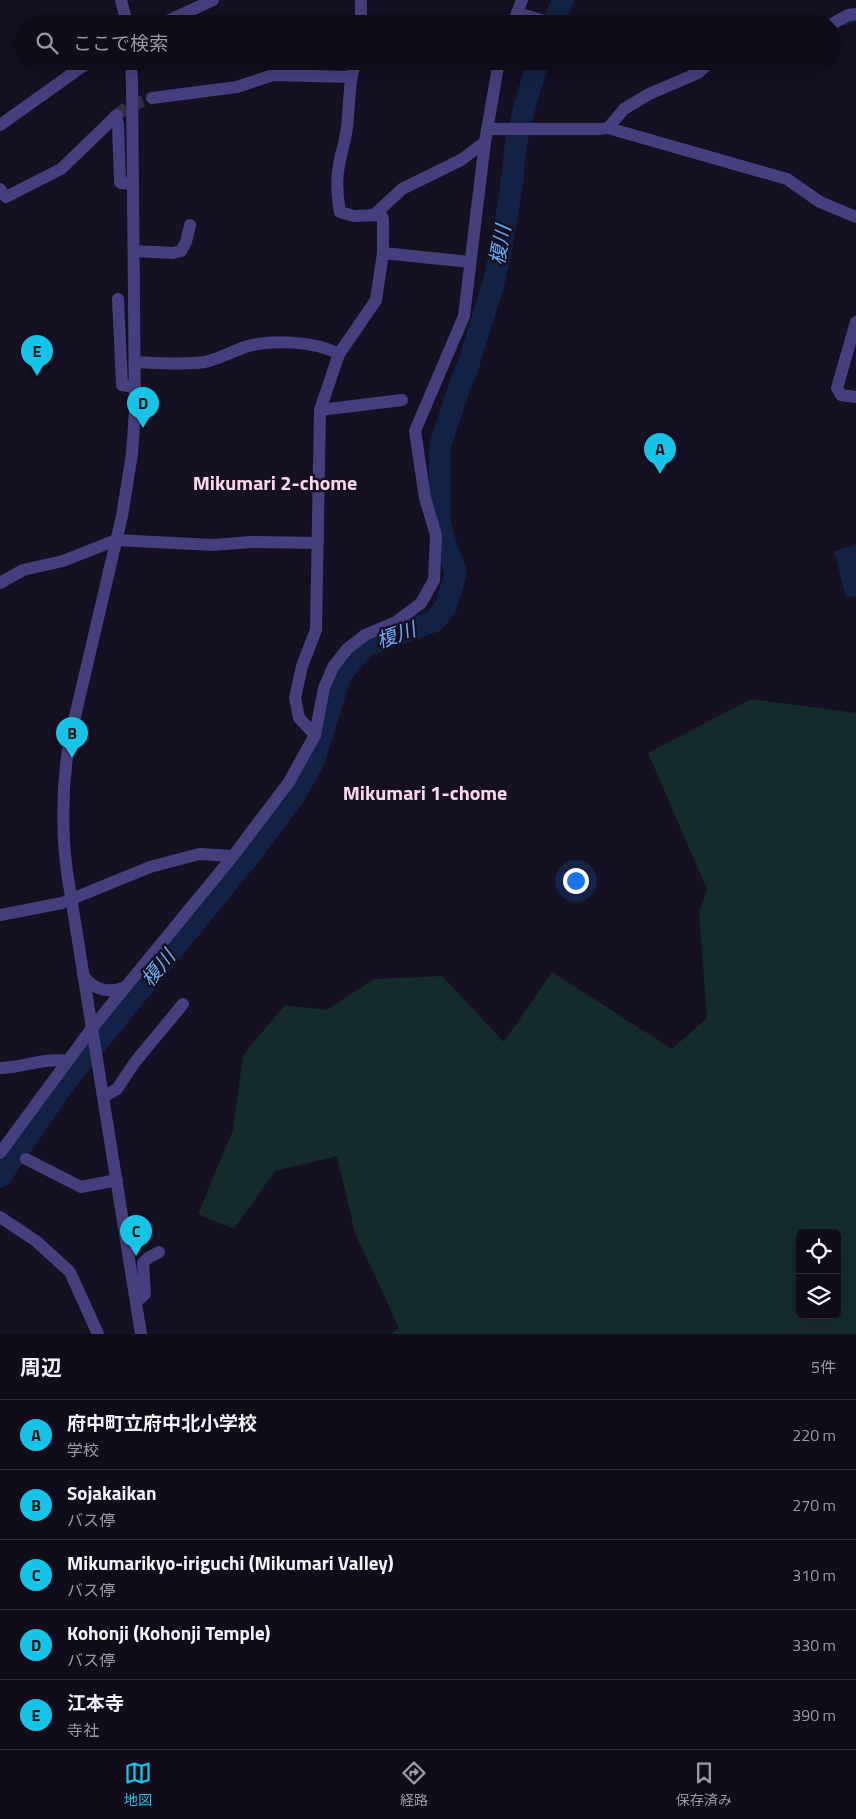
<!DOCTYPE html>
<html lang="ja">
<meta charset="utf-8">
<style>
body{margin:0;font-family:"Titillium Web","Noto Sans JP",sans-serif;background:#1e1a27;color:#f1f3f6}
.controls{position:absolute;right:15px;bottom:15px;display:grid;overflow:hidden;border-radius:8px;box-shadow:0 5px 20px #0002}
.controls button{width:45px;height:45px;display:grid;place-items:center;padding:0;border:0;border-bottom:1px solid #302c39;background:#100c1a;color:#f1f3f6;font:25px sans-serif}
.you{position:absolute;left:575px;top:880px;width:18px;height:18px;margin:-12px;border:4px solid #fff;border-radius:50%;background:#1a73e8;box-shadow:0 0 0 8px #1a73e833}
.badge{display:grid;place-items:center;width:32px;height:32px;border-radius:50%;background:#15c4e7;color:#111;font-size:16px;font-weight:700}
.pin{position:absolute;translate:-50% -41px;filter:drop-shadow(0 1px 2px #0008)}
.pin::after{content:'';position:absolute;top:26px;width:18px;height:15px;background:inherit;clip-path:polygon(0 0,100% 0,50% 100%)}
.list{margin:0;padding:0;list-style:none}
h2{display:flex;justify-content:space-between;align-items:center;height:65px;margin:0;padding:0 20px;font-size:21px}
h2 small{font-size:16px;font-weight:400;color:#9c9ba2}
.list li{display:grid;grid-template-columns:32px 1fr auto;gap:15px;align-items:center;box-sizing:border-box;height:70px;padding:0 20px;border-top:1px solid #302c39}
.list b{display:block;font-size:19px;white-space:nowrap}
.list p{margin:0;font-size:16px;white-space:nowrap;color:#9c9ba2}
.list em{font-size:16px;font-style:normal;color:#9c9ba2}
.icon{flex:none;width:28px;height:28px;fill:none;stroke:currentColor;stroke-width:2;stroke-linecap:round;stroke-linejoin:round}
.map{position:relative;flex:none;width:856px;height:1334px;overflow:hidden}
.search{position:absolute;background:#100c1a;box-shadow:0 5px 20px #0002;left:15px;right:15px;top:15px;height:55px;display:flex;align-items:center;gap:12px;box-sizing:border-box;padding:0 18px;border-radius:28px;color:#9c9ba2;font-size:19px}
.sheet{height:415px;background:#100c1a}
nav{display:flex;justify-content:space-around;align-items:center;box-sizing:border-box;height:70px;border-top:1px solid #302c39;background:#100c1a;font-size:14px;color:#9c9ba2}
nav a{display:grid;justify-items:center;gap:2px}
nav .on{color:#15c4e7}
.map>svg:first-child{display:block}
.green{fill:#142b2c;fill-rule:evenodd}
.water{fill:#122244}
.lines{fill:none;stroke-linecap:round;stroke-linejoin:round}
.stream{stroke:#122244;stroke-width:4}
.river{stroke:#122244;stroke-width:22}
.minor-tunnel{stroke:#332e43;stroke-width:12;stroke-dasharray:12 6;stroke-linecap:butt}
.minor{stroke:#463f7d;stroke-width:12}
.tertiary{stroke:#463f7d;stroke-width:12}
.labels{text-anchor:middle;stroke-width:5;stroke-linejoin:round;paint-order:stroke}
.water-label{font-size:20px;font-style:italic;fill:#6dabf2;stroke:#151022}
.neighbourhood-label{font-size:20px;font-weight:bold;fill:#fbd7ec;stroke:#151022}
</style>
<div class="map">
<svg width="856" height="1334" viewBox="0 0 856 1334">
<rect width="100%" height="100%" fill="#151022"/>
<!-- green -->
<path class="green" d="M751,699L856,713V1334H390L399,1328L355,1233L337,1156L275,1171L234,1229L198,1214L233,1130L243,1055L285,1005L327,1010L374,979L442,976L504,1042L552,972L672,1049L707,1018L699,913L707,889L648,753ZM800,1233H837V1315H800Z"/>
<!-- water -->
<path class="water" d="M856,545V596L846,598L834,551Z"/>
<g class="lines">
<!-- stream -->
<path class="stream" d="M844,24L856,20"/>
<!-- river -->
<g class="river">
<path d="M553,24L563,0"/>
<path d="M0,1177L69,1077L250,855L295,795L314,760L341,674L365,646L435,621L446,606L456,573L445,543L440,523V446L463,376L466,374L465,372L467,369L494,282L501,250L512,183L511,181L513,178C513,143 527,95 539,61"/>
</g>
<!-- minor-tunnel -->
<path class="minor-tunnel" d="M117,115L127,107L152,98"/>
<!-- minor -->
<g class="minor">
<path d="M121,0L127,24"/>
<path d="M517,13L555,24"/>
<path d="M361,24V0"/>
<path d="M513,24L522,0"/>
<path d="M832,24L848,15L856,14"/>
<path d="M152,98L237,87L273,75L350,77"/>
<path d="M115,116L118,124L120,182L121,183L133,184"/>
<path d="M608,128L624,109L649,94L698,73L711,61"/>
<path d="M487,129H600L608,128L787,179L820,202L856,217"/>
<path d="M0,189L6,197L61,169L117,115"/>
<path d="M375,214L402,189L461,160L485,142"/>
<path d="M134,251L173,253L181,251L186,242L190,225"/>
<path d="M383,253L470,262"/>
<path d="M118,299L122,385L135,387"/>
<path d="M856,322L837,388L841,395L856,397"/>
<path d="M135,362C158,363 182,365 205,362C219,359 231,352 245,347C271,339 315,341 339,354"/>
<path d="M320,410L402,400"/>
<path d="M0,583L23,570L63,561L116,540L212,545L252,542L318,543"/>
<path d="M315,735L299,718L295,698L302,666L316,630L320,410L339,354L376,300L383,253V219L381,215L354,216L340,212C337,196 336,180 339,165C341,152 346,140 347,127C350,103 348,83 356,61"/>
<path d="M0,915L62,903L150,867L199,854L233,856"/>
<path d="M83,975C93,990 109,994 125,987"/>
<path d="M92,1028L233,856L289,782L315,735L324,688L333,667L347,649L365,635L396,622L421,603L434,580L436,535L425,498L415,431L464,316L485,142L499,61"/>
<path d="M0,1068C22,1068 44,1057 67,1061"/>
<path d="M103,1097L117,1089L135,1062L183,1004"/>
<path d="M26,1159L81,1187L117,1180"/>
<path d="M0,1217L36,1241L70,1272L98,1334"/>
<path d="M136,1300L141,1298L145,1294L143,1263L148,1258L159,1252"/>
</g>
<!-- tertiary -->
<g class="tertiary">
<path d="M161,24L213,0"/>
<path d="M131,61L132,84L135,411L132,454L122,516L70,738C62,783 61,827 67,872L141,1334"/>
<path d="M0,125L90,61"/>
<path d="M0,1153L92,1028"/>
</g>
</g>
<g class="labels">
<!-- water labels -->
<g class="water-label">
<text transform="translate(500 245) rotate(-80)" y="7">榎川</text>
<text transform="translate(396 635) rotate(-19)" y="7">榎川</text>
<text transform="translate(158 968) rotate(-51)" y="7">榎川</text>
</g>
<!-- neighbourhood labels -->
<g class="neighbourhood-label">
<text x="275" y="490">Mikumari 2-chome</text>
<text x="425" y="800">Mikumari 1-chome</text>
</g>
</g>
</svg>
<div class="controls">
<button><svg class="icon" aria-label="locate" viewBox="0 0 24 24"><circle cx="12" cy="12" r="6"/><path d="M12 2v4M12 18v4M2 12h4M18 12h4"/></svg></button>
<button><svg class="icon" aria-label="layers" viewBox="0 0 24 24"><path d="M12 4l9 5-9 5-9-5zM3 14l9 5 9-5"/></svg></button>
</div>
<div class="you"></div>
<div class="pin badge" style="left:660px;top:474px">A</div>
<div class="pin badge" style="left:72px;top:758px">B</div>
<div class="pin badge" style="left:136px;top:1256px">C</div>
<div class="pin badge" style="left:143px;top:428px">D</div>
<div class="pin badge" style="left:37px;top:376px">E</div>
<div class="search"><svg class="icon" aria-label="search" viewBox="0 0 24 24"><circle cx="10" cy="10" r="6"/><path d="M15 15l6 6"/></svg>ここで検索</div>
</div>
<section class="sheet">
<h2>周辺<small>5件</small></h2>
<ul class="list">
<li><span class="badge">A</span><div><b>府中町立府中北小学校</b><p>学校</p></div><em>220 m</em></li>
<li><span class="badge">B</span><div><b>Sojakaikan</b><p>バス停</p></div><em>270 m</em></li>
<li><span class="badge">C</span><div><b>Mikumarikyo-iriguchi (Mikumari Valley)</b><p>バス停</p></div><em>310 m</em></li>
<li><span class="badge">D</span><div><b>Kohonji (Kohonji Temple)</b><p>バス停</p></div><em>330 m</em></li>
<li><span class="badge">E</span><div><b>江本寺</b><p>寺社</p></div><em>390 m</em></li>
</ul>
</section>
<nav>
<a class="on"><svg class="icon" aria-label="map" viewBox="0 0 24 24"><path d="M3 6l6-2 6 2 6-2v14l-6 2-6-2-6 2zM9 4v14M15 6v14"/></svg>地図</a>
<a><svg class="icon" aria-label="directions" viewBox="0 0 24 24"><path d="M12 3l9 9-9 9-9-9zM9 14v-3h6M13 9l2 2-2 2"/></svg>経路</a>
<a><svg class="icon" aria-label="saved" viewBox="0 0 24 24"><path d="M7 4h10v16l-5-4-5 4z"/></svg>保存済み</a>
</nav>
